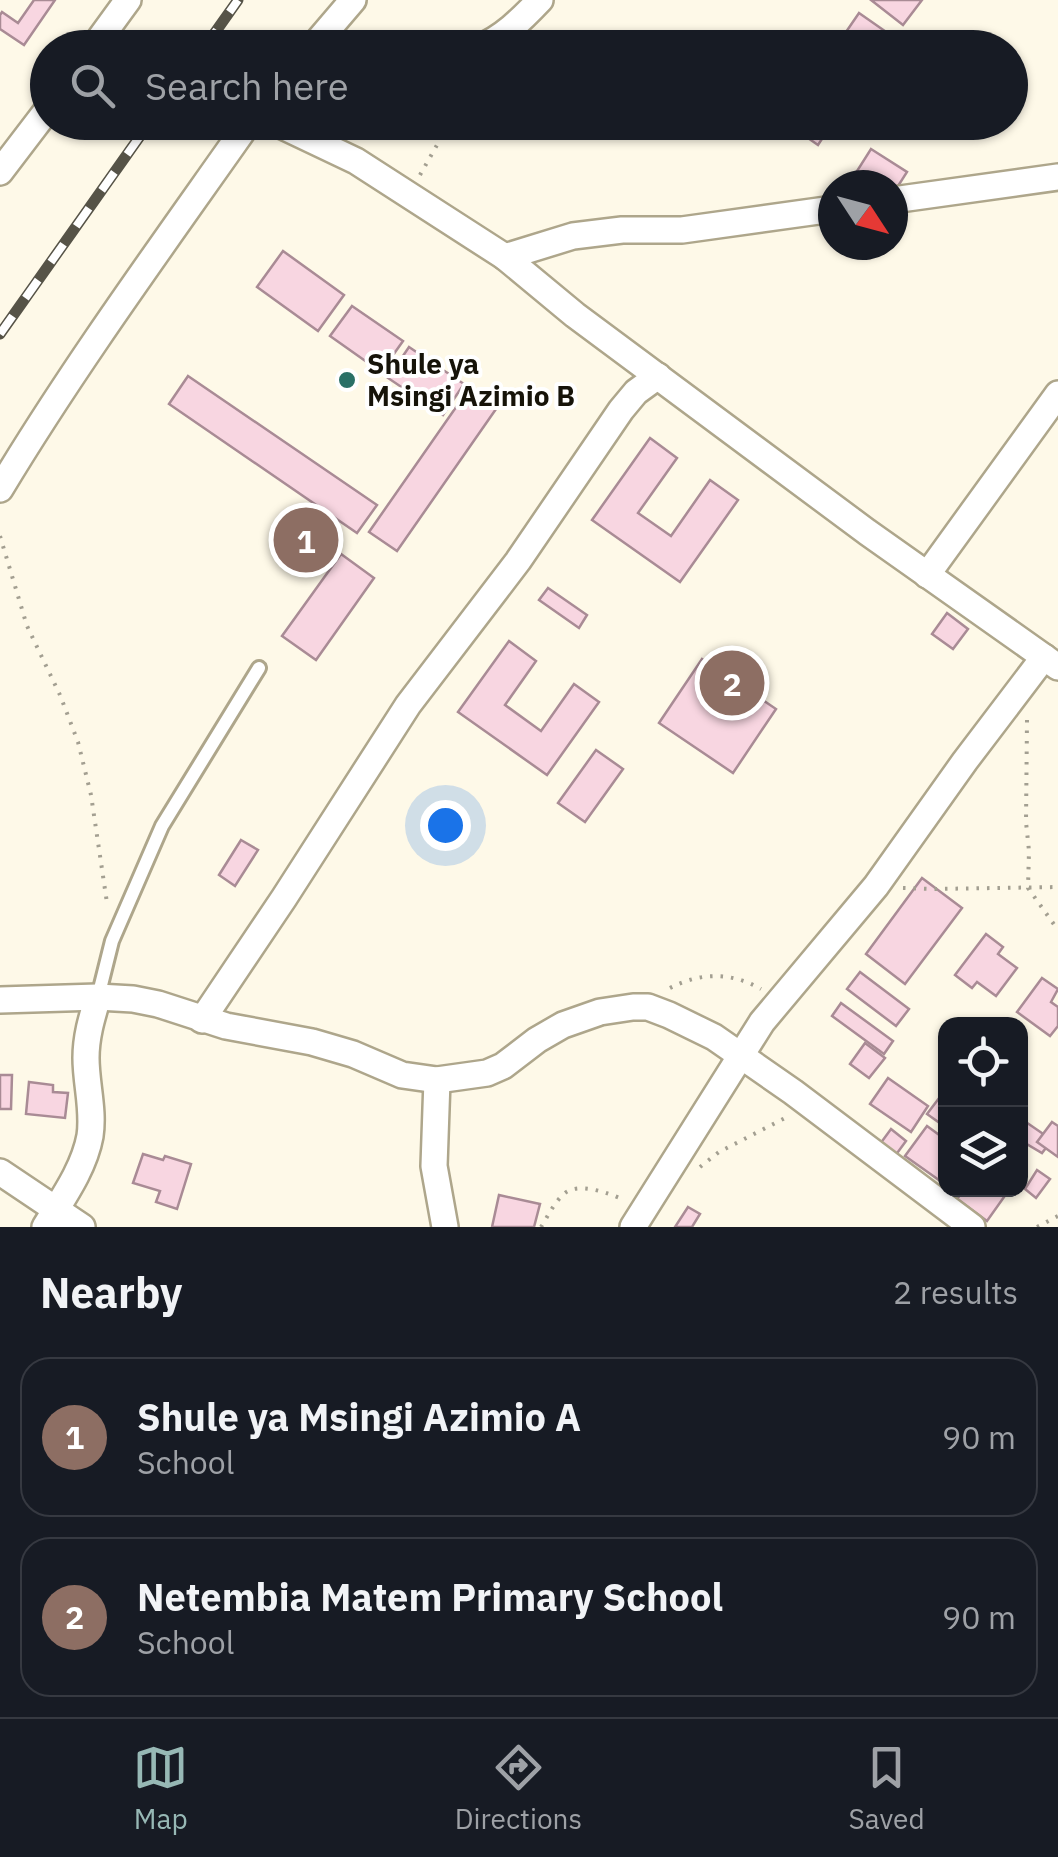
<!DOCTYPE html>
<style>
body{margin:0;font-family:"IBM Plex Sans",sans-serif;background:#242831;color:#f1f3f6}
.controls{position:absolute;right:30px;bottom:30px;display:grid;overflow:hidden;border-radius:20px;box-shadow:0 2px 8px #0004}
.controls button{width:90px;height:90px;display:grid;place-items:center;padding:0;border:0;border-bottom:2px solid #363941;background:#171b24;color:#f1f3f6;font:50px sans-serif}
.compass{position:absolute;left:818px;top:170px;width:90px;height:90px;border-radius:50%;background:#171b24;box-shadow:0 2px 8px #0004;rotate:126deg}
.you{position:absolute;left:445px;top:825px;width:35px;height:35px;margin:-25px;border:8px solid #fff;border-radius:50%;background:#1a73e8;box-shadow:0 0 0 15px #1a73e833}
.badge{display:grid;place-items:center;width:65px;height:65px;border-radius:50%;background:#97b8b5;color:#fff;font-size:32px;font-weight:700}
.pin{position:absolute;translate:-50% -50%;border:5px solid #fff;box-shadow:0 2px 10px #0006}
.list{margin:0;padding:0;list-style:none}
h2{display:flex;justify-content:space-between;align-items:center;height:130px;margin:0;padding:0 40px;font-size:42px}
h2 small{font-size:32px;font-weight:400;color:#9ea1a6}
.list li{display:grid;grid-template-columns:65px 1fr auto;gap:30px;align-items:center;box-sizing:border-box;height:160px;margin:0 20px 20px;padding:0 20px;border:2px solid #363941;border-radius:30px}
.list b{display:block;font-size:38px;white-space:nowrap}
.list p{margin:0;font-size:32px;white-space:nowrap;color:#9ea1a6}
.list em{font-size:32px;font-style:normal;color:#9ea1a6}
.icon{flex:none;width:55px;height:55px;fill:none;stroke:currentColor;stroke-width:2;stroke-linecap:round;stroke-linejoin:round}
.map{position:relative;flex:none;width:1058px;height:1227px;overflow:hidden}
.search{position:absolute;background:#171b24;box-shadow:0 2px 8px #0004;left:30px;right:30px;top:30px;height:110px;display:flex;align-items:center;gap:25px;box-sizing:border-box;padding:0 35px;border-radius:55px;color:#9ea1a6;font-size:38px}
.sheet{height:490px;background:#171b24}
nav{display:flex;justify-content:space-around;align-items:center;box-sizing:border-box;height:140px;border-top:2px solid #363941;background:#171b24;font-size:28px;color:#9ea1a6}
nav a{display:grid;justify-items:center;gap:5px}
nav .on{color:#97b8b5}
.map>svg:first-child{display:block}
.building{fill:#f8d6e1;stroke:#a98b95;stroke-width:2.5}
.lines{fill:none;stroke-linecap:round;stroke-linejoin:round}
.service-casing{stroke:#aea68b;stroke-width:18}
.minor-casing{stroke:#aea68b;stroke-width:30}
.path{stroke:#a39f91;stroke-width:4;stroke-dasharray:2.5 8;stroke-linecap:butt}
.service{stroke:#fff;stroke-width:12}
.minor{stroke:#fff;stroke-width:25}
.rail-casing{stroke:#565347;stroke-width:11}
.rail{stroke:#fff;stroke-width:8;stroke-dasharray:22;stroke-linecap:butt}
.poi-dot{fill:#2a7066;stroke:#fff;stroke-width:4}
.labels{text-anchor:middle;stroke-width:8;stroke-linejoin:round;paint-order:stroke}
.poi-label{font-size:28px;font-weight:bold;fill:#161309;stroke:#fff;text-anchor:start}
</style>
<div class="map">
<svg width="1058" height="1227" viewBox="0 0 1058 1227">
<rect width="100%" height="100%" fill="#fef9e8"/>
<!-- building -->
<g class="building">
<path d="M34,0H55L24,45L0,29V15L2,12L18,23Z"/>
<path d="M871,0H922L903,25Z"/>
<path d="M859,13L892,36L884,48H835Z"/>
<path d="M785,122H833L818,145Z"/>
<path d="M871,149L907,172L893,194V185H879L857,171Z"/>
<path d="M283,251L344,295L318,331L257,287Z"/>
<path d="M352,306L403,341L381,372L330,336Z"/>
<path d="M409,347L464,384L443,415L388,378Z"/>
<path d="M188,376L377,505L357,533L169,404Z"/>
<path d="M468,390L496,409L397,551L369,532Z"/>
<path d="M650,438L677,458L638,513L671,536L710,480L738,500L680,582L592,520Z"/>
<path d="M341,554L374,578L316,660L282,636Z"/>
<path d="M548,588L587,615L579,628L539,600Z"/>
<path d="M947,613L968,629L953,649L932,634Z"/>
<path d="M509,641L536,661L505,705L541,731L574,684L599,702L547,775L458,712Z"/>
<path d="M702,659L776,709L733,773L659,723Z"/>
<path d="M596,750L623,769L585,822L558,803Z"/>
<path d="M241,840L258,850L235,886L219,875Z"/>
<path d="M922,878L962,908L905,984L866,954Z"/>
<path d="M986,934L1003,947L998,954L1017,968L996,996L977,982L972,988L955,975Z"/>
<path d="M860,972L909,1009L896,1026L847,989Z"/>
<path d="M1042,978L1058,989L1051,1002L1058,1007V1026L1050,1036L1017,1012Z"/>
<path d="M841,1003L893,1041L884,1054L832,1016Z"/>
<path d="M865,1043L885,1058L869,1078L850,1064Z"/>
<path d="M0,1075H12L11,1109H0Z"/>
<path d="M888,1078L928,1106L911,1132L870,1104Z"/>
<path d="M29,1082L53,1085V1092L68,1093L65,1118L26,1114Z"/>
<path d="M946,1089V1124L944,1126L927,1114Z"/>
<path d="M1020,1118L1052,1140L1042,1153L1020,1140Z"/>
<path d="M1052,1122L1058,1126V1157L1037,1142Z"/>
<path d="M927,1126L946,1140V1185L905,1156Z"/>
<path d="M891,1129L906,1141L895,1156L880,1144Z"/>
<path d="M143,1154L163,1160L165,1156L191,1164L177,1209L156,1202L160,1191L133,1183Z"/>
<path d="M1037,1170L1050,1179L1036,1198L1025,1189Z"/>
<path d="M964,1190H1009L987,1221L957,1199Z"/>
<path d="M499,1195L540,1204L534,1227H492Z"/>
<path d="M688,1207L700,1214L692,1227H675Z"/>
</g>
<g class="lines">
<defs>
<path id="service" d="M98,997L112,941L162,826L259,668"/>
<g id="minor">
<path d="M93,48L128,0"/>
<path d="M312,48L353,0"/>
<path d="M478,48C502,39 522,19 540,0"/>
<path d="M274,122L356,161L505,257L575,315L867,532L1058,667"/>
<path d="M0,172L48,109"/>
<path d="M893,200L1058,177"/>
<path d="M505,257L573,236L622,230H682L833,209"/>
<path d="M0,489C76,363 164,243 249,122"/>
<path d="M927,575L1058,394"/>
<path d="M0,1000L98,997L133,999L158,1004L226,1026L312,1042L353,1054L402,1075L437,1080L487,1073L503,1066L537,1040L563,1025L600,1012L633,1007H648L669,1015L714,1037L793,1092L972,1227"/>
<path d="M202,1020L284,898L408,705L518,561L621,410L636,392L658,376"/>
<path d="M437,1080L434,1166L445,1227"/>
<path d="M0,1172L82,1227"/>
<path d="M45,1227C62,1199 84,1169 90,1136C94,1110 86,1084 86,1058C86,1036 92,1017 98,997"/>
<path d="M633,1227L762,1022L876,886L965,761L1044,657"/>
</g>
</defs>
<!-- service casing -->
<use href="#service" class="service-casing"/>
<!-- minor casing -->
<use href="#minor" class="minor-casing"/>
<!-- path -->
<g class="path">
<path d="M204,48L238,0"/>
<path d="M420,175L450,122"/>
<path d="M0,334L150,122"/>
<path d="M0,536L27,626L60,695L78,742L91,795L107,903"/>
<path d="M1027,720L1026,822L1029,851L1028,888L1058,930"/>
<path d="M903,888L932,889L1058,887"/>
<path d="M670,988C701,972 731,972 761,989"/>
<path d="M700,1167L719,1152L787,1117"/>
<path d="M541,1227C548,1216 555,1201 565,1193C579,1182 608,1193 622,1199"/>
<path d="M1037,1227L1058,1216"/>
</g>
<!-- service -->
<use href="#service" class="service"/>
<!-- minor -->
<use href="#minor" class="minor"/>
<defs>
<g id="rail">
<path d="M204,48L238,0"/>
<path d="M0,334L150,122"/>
</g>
</defs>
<!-- rail casing -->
<use href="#rail" class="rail-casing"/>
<!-- rail -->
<use href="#rail" class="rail"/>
</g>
<!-- markers -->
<circle class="poi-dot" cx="347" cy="380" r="10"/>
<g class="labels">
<!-- poi labels -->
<g class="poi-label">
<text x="367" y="374">Shule ya<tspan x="367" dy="32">Msingi Azimio B</tspan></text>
</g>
</g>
</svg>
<div class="controls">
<button><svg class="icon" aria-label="locate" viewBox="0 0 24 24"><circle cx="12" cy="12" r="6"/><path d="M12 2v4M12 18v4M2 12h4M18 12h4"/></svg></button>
<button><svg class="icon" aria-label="layers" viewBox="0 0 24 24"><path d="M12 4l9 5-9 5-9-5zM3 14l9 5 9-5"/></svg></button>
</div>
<svg class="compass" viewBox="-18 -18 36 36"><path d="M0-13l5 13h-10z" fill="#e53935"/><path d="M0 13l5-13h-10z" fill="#9ea1a6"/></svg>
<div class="you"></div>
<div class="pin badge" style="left:306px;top:540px;background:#8d6e63">1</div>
<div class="pin badge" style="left:732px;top:683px;background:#8d6e63">2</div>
<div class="search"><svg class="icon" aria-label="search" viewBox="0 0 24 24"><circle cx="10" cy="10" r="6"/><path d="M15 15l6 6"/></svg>Search here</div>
</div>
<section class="sheet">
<h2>Nearby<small>2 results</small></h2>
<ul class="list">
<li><span class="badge" style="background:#8d6e63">1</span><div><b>Shule ya Msingi Azimio A</b><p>School</p></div><em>90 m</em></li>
<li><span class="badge" style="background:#8d6e63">2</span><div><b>Netembia Matem Primary School</b><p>School</p></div><em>90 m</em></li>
</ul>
</section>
<nav>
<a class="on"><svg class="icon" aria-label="map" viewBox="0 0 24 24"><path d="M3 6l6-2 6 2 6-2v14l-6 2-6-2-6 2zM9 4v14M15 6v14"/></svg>Map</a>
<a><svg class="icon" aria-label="directions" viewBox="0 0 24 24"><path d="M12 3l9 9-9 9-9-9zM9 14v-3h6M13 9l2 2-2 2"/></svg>Directions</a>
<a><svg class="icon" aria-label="saved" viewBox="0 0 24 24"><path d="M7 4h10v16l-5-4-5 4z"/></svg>Saved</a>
</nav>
